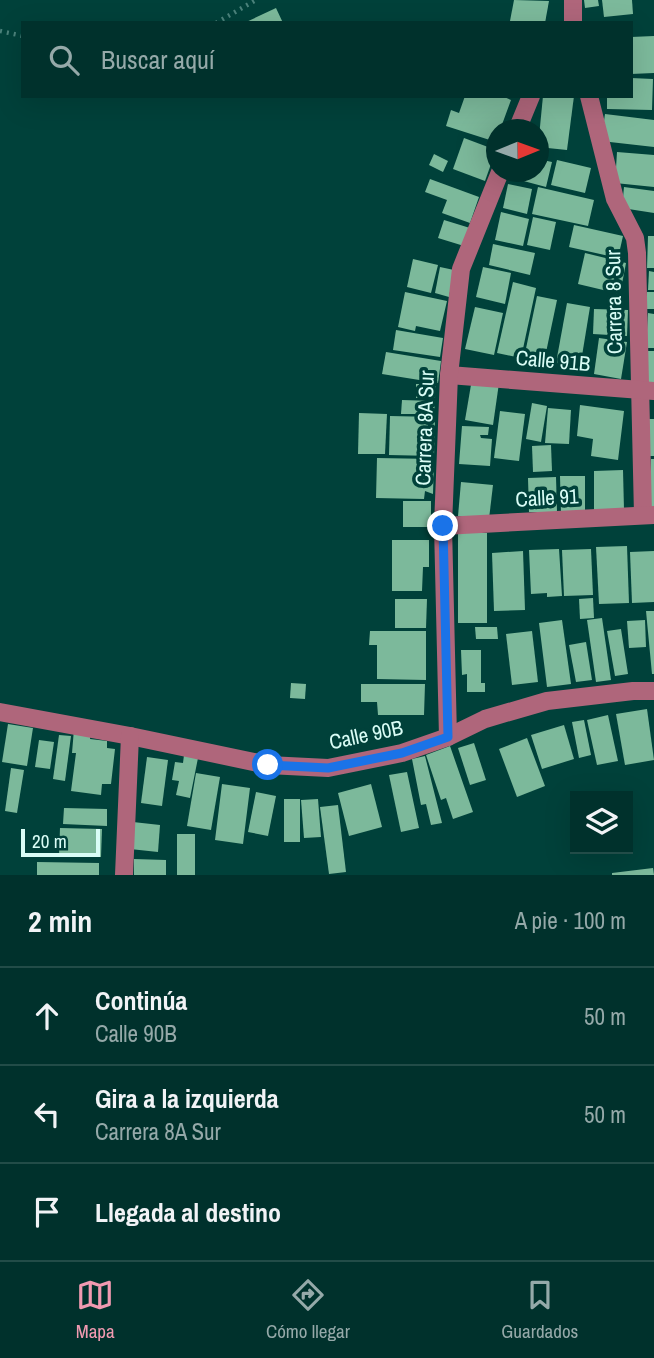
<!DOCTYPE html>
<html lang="es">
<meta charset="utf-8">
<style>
body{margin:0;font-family:"Archivo Narrow",sans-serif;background:#0e3d38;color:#f1f3f6}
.controls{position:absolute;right:21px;bottom:21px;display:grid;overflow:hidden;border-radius:0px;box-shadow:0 7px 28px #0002}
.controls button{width:63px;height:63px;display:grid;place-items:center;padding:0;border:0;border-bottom:2px solid #224c48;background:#00312c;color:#f1f3f6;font:35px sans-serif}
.compass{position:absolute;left:486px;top:119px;width:63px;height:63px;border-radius:50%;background:#00312c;box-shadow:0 7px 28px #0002;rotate:89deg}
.scale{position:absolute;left:21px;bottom:18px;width:79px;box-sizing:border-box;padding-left:7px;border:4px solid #d9fdf6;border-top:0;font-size:19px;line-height:24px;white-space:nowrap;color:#d9fdf6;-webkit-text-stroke:5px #00413a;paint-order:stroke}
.stop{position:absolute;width:21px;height:21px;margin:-16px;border:5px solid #1a73e8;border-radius:50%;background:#fff}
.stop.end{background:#1a73e8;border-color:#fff;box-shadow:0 2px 7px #0008}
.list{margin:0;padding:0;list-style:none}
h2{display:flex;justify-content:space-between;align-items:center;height:91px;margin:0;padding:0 28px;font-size:30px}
h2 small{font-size:23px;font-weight:400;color:#95a9a9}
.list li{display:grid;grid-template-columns:46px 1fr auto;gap:21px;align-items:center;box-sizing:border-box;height:98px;padding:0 28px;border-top:2px solid #224c48}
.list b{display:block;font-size:26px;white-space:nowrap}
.list p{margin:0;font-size:23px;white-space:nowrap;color:#95a9a9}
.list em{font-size:23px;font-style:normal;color:#95a9a9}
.icon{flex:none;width:38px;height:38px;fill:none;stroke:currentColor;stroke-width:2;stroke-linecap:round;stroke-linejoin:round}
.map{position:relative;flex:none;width:654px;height:875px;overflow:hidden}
.search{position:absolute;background:#00312c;box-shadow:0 7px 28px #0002;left:21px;right:21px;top:21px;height:77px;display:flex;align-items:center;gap:18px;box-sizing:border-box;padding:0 24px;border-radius:0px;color:#95a9a9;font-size:26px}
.sheet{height:385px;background:#00312c}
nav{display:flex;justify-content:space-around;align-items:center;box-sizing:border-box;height:98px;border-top:2px solid #224c48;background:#00312c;font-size:19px;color:#95a9a9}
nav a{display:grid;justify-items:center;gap:4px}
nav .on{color:#f19ab1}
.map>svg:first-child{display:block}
.building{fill:#7cb99b}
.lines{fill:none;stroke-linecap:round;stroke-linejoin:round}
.path{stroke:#4b827b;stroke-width:4.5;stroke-dasharray:2 5;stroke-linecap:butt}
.minor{stroke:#af667b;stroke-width:18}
.route{stroke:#1a73e8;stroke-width:9}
.labels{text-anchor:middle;stroke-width:7;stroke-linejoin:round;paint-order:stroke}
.street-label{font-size:21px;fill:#d9fdf6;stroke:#00413a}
</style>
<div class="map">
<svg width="654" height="875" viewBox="0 0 654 875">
<rect width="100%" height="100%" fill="#00413a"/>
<!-- building -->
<g class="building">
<path d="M514,0L549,1L545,23L510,21Z"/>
<path d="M584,0H598L599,6L585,8Z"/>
<path d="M602,0H632L633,14L604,17Z"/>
<path d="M276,8L283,23H244Z"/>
<path d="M654,36V73L631,74V37Z"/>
<path d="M631,78L653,79L652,110L607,109V96H631Z"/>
<path d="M465,96H502L511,100L500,130H496V142L446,126L451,110L459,113Z"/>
<path d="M543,96H574L567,150L538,147Z"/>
<path d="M605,114L654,120V147L601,141Z"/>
<path d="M464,138L496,150L485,181L453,169Z"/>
<path d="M617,152L654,155V187L615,183Z"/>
<path d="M434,154L448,161L443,172L429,165Z"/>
<path d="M538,159L552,162L546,187L516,179L517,172H538Z"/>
<path d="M557,160L591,168L585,193L551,185Z"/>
<path d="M430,179L479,197L470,223L442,213L447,200L425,192Z"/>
<path d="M508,184L532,189L527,214L503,208Z"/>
<path d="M538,187L594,200L588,226L532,214Z"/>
<path d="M624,187L654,191V213L622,208Z"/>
<path d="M501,212L529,219L523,246L495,240Z"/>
<path d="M533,217L556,222L550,250L527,245Z"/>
<path d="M444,220L470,228L464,246L438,238Z"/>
<path d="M574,225L623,236L618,258L569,247Z"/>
<path d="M648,236H654V268H647Z"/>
<path d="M493,244L535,253L530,275L489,265Z"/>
<path d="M585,253L626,263L620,294L578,284Z"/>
<path d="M413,259L438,265L431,293L407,287Z"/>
<path d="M440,267L454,270L449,297L435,293Z"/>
<path d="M483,267L511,273L505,304L476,297Z"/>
<path d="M649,271L654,272V290H648Z"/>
<path d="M513,282L536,288L521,358L497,353Z"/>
<path d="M405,292L447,301L440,331L416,326L415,331L398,327Z"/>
<rect x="647" y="292" width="7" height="17"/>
<path d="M537,296L557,300L544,362L524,358Z"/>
<path d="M567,303L590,307L580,368L556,363Z"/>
<path d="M475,307L503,313L494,355L465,349Z"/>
<path d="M594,309L628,310L627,336L593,334Z"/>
<path d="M648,313L654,314V348H646Z"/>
<path d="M396,330L443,338L440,357L393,350Z"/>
<path d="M599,338L627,342L621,379L594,374Z"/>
<path d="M648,351H654V388L647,387Z"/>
<path d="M386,352L441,361L438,383L382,374Z"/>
<path d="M472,379L499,383L493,425L465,420Z"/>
<path d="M416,384H436L435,398H416Z"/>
<path d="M402,400L435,401L434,414H401Z"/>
<path d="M532,403L547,406L541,442L526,439Z"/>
<path d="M580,405L624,411L618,460L591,456L593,439L577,436Z"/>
<path d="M548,408L571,410L569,444L545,443Z"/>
<path d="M500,411L525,414L519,461L494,458Z"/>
<path d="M359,413L387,414L385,454H358Z"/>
<path d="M390,416L435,417L434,456L389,455Z"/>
<rect x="649" y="419" width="5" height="37"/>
<path d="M462,426L489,427L488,435H480L481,438L492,439L490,466L459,464Z"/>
<path d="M551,445L552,471L533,472L532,446Z"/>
<path d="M377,458L434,459L433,494L425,491L424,499L376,498Z"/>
<path d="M651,459H654V507L651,508Z"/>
<path d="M623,470L624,510H594V471Z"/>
<path d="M560,476H585V512L561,513Z"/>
<path d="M556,477L557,512H529L528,478Z"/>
<path d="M461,482L493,485L489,519L458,516Z"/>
<rect x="403" y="501" width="28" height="26"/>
<rect x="458" y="533" width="29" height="90"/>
<path d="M392,540H429V567H423L422,591H392Z"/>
<path d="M627,546L629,603L599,604L596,547Z"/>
<path d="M559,549L562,596L547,597V593L531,594L529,550Z"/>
<path d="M591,549L593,595L564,596L562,550Z"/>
<path d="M523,551L525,610L494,611L492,553Z"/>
<path d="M654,551V602L632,603L630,552Z"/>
<path d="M593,598L594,618L580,619L579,599Z"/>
<path d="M395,599H427L426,628H395Z"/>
<path d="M646,611H654V674H652Z"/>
<path d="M602,618L611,680L596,682L587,620Z"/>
<path d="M562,620L571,684L547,687L539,623Z"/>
<path d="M645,620L646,647L629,648L627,621Z"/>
<path d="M475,627H497L498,639H476Z"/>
<path d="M621,629L628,674L615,676L607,631Z"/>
<path d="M370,631H426V680L377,679V645H369Z"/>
<path d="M532,631L538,682L512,685L506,634Z"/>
<path d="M586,642L592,680L576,682L569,645Z"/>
<path d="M461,650H481V683H485V692H467V674L462,675Z"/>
<path d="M291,683L306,684L305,699L290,698Z"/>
<path d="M361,684H425L424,715H378L377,702H361Z"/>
<path d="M647,709L654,760L625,765L616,714Z"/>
<path d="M608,715L618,761L597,765L587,720Z"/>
<path d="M584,720L591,755L579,758L572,722Z"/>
<path d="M8,724L33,728L27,766L2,762Z"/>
<path d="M564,725L574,759L542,769L531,735Z"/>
<path d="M74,729L91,731L90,739L107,741V748L115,749L111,784H102L101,795L71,791L76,753H72Z"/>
<path d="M59,735L71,736L65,781L53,779Z"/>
<path d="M527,738L545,786L517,797L499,749Z"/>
<path d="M39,740L54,742L50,769L35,767Z"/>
<path d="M474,743L486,780L470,785L458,748Z"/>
<path d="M450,746L473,812L453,819L446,798L441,800L426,755Z"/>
<path d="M184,755L198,758L190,798L176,795L179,781L172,780L175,762L183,763Z"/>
<path d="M425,756L442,823L431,825L426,804L421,805L412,759Z"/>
<path d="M147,757L168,760L162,806L141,803Z"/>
<path d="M11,768L24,770L17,813L5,811Z"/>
<path d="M407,772L419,828L401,832L389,775Z"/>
<path d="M196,773L220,777L211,830L187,826Z"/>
<path d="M222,784L250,788L243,844L215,840Z"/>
<path d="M371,784L382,827L349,836L338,793Z"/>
<path d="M256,792L276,796L268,836L248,832Z"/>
<rect x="284" y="799" width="16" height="43"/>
<path d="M318,799L321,837L304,838L301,800Z"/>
<path d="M338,805L346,872L329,874L320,807Z"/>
<path d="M64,808L107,809V826L63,824Z"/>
<path d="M133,822L160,825L158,852L130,849Z"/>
<path d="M60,828L102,829L101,857L59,856Z"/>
<rect x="177" y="834" width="18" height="41"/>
<path d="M134,859L166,860V875H134Z"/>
<path d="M37,862L99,863V875H37Z"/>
<path d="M653,868L654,875H612V873Z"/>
</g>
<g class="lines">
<!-- path -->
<g class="path">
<path d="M216,23L256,0"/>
<path d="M0,31L23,36"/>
</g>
<!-- minor -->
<g class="minor">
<path d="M573,0V23"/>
<path d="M589,96L615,199L635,238L637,253L643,515"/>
<path d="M517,130L531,96"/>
<path d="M449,375L654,391"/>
<path d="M443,526L654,515"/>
<path d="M0,712L130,736L268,765L328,768L402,753L448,737L485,719L547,701L633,691H654"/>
<path d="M448,737L443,526L449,375L461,269L500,172"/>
<path d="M124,875L130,736"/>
</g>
</g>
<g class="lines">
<!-- route -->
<path class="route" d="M268,765L328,768L402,753L448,737L443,526"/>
</g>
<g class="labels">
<!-- street labels -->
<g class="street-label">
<text transform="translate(614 302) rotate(-91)" y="7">Carrera 8 Sur</text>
<text transform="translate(553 361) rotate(5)" y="7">Calle 91B</text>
<text transform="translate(425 428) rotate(-88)" y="7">Carrera 8A Sur</text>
<text transform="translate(547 498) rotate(-3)" y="7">Calle 91</text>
<text transform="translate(366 735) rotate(-12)" y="7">Calle 90B</text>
</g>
</g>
</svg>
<div class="controls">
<button><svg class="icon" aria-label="layers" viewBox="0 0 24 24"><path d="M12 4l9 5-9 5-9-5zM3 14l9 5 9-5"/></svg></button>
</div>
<svg class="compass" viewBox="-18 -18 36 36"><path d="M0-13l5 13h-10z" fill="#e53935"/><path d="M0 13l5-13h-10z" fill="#95a9a9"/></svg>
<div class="scale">20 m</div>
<div class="stop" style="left:268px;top:765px"></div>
<div class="stop end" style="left:443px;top:526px"></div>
<div class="search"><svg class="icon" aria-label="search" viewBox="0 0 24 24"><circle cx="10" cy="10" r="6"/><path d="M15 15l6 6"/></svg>Buscar aquí</div>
</div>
<section class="sheet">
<h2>2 min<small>A pie · 100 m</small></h2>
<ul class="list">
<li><svg class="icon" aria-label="ahead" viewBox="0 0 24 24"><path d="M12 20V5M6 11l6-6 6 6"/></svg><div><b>Continúa</b><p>Calle 90B</p></div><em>50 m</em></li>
<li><svg class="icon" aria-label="left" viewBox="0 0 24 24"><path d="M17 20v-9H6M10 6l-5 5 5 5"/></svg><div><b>Gira a la izquierda</b><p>Carrera 8A Sur</p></div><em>50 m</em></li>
<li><svg class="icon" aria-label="arrive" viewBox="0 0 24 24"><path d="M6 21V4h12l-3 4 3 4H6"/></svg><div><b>Llegada al destino</b></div></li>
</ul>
</section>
<nav>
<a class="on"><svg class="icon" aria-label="map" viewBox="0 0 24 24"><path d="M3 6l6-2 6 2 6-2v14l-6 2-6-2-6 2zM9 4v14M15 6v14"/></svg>Mapa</a>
<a><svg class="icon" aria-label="directions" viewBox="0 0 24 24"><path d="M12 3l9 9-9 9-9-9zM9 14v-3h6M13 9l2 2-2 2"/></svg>Cómo llegar</a>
<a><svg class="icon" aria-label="saved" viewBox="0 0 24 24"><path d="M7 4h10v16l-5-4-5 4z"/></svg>Guardados</a>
</nav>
